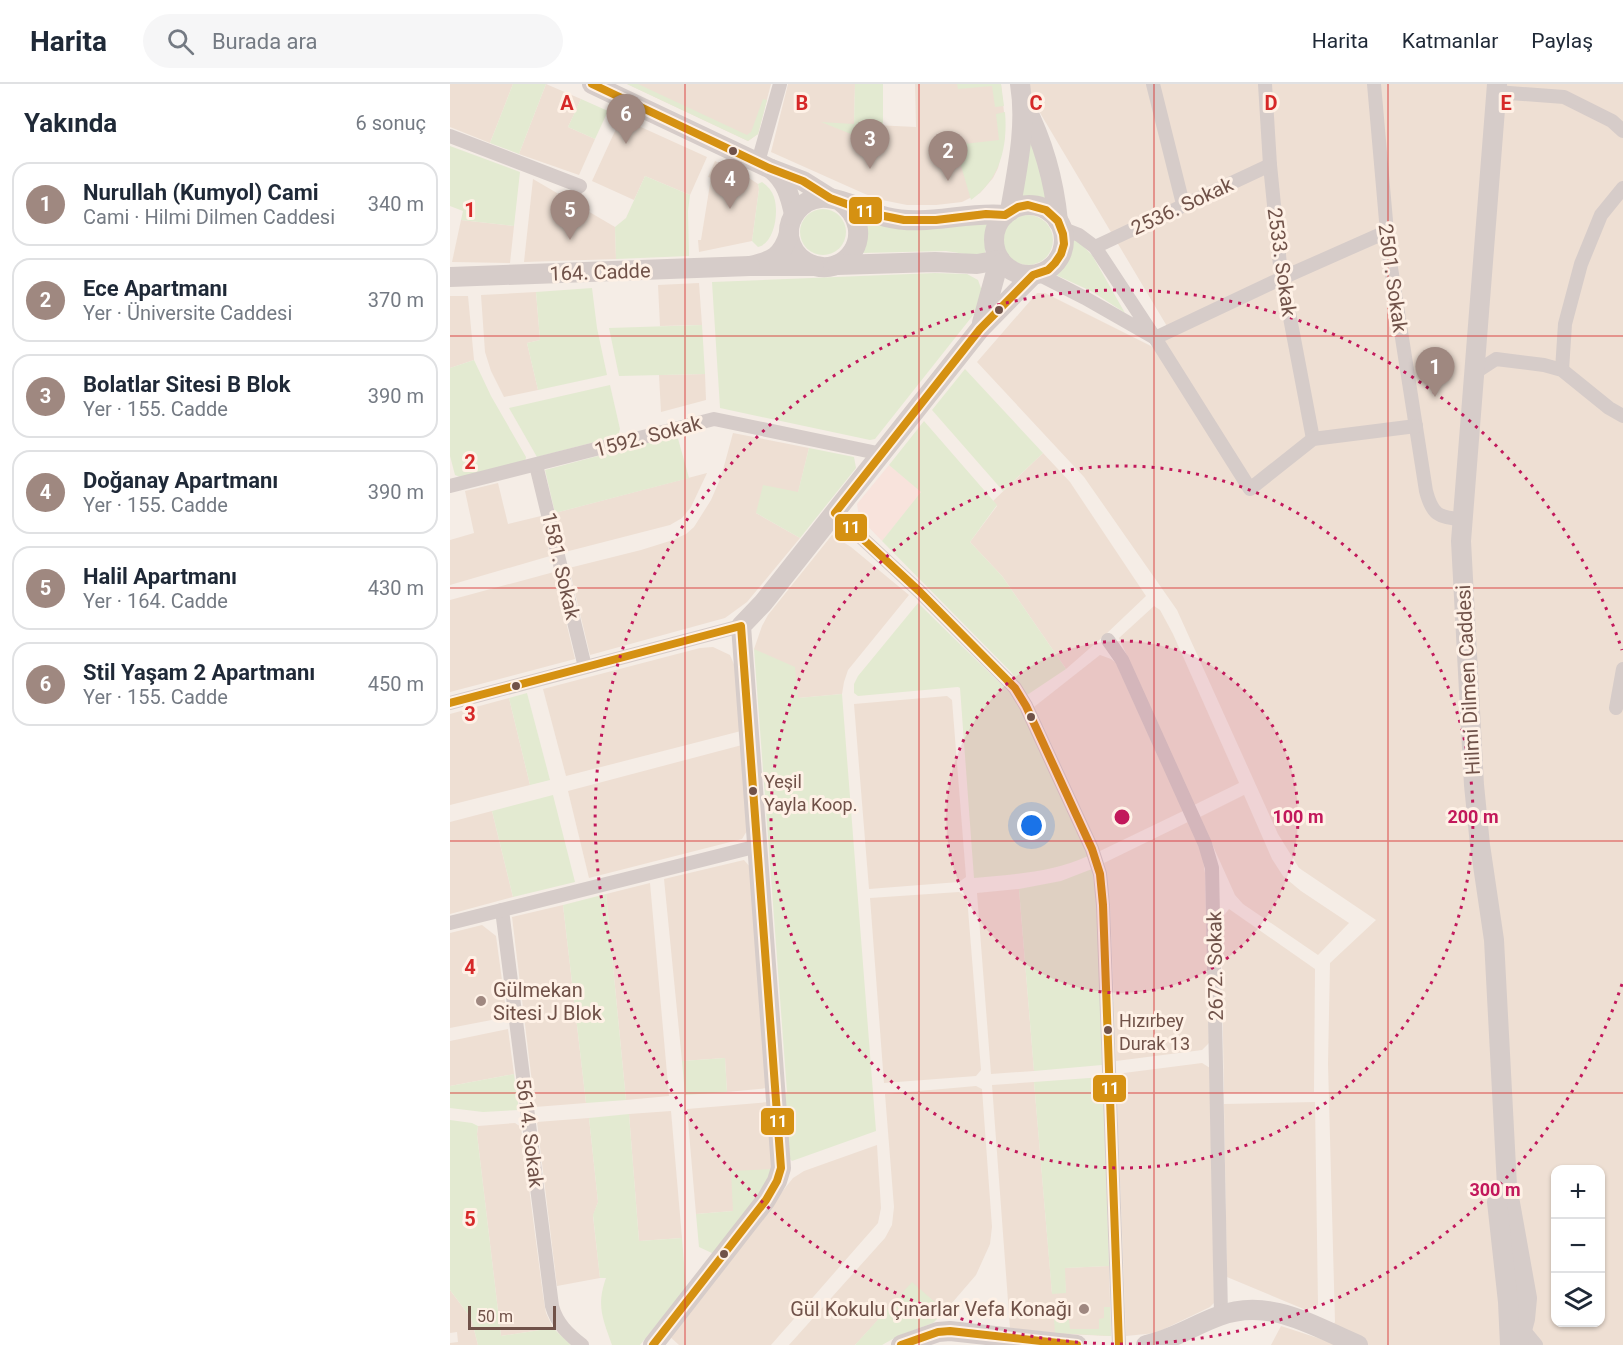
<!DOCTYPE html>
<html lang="tr">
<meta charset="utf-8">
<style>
body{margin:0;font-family:Roboto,sans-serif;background:#f6f6f7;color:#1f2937}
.controls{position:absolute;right:18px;bottom:18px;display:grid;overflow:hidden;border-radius:12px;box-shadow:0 2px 4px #0004}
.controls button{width:54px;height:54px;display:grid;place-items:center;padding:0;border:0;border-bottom:2px solid #e0e1e3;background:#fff;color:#1f2937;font:30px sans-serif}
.scale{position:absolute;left:18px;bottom:15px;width:88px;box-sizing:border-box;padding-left:6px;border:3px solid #705249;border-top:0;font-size:16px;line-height:21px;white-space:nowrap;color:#705249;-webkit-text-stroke:4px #fef1e6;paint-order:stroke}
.you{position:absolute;left:582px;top:742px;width:21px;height:21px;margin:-15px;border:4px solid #fff;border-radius:50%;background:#1a73e8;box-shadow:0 0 0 9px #1a73e833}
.badge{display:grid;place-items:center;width:39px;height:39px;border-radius:50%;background:#9f8880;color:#fff;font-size:20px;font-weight:700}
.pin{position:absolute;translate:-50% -50px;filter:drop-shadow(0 2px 3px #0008)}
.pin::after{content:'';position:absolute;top:32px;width:21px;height:18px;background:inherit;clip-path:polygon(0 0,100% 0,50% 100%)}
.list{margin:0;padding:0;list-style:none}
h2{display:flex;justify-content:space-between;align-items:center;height:78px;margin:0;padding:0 24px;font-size:26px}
h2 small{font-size:20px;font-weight:400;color:#747a83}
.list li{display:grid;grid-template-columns:39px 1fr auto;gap:18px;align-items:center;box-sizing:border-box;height:84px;margin:0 12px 12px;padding:0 12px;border:2px solid #e0e1e3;border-radius:18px}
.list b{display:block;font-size:22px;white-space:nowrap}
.list p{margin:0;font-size:20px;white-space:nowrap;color:#747a83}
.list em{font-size:20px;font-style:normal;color:#747a83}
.icon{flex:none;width:33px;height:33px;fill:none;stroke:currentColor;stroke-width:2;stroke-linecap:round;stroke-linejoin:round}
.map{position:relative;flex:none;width:1173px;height:1261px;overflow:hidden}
header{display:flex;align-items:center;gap:36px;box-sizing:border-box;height:84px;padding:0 30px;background:#fff;border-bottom:2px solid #e0e1e3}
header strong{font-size:28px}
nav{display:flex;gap:33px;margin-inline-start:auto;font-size:21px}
.search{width:420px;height:54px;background:#f6f6f7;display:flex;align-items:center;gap:15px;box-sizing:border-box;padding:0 21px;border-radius:33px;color:#747a83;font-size:22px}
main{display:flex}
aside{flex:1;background:#fff}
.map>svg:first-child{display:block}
.residential{fill:#eedfd3;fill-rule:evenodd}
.commercial{fill:#f8e3dc}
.green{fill:#e3ead1}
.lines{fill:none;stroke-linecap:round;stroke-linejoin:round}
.street{stroke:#d6ccc9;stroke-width:14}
.secondary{stroke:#d6ccc9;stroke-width:20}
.bus-1-casing{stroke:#fef1e6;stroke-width:12}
.bus-1{stroke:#d59112;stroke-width:8}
.grid{fill:none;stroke:#d62828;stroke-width:1.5;stroke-opacity:0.55}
.ring{fill:none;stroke:#c2185b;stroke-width:3;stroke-dasharray:3 6}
.bus-dot{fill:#705249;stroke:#fef1e6;stroke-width:2}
.poi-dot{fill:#9f8880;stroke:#fef1e6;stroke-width:2}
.labels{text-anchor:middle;stroke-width:6;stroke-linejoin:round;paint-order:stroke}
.bus-label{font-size:18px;fill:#705249;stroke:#fef1e6;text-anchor:start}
.street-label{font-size:20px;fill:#705249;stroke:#fef1e6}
.poi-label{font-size:20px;fill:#705249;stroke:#fef1e6;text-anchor:start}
.grid-label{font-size:20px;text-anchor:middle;font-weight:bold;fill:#d62828;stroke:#fef1e6;stroke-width:6;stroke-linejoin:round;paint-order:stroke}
.centre{fill:#c2185b;stroke:#fef1e6;stroke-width:3}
.ring-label{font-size:18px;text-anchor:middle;font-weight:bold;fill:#c2185b;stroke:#fef1e6;stroke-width:6;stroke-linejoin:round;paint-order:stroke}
.line-badge{stroke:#fef1e6;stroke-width:2}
.badge-label{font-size:16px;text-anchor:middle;font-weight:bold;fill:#fff}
</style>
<header>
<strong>Harita</strong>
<div class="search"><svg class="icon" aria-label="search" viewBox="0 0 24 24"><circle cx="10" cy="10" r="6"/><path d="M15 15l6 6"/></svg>Burada ara</div>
<nav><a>Harita</a><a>Katmanlar</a><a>Paylaş</a></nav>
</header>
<main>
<aside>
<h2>Yakında<small>6 sonuç</small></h2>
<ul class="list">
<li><span class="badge">1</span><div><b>Nurullah (Kumyol) Cami</b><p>Cami · Hilmi Dilmen Caddesi</p></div><em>340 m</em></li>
<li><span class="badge">2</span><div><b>Ece Apartmanı</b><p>Yer · Üniversite Caddesi</p></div><em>370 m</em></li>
<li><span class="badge">3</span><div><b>Bolatlar Sitesi B Blok</b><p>Yer · 155. Cadde</p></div><em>390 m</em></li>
<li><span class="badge">4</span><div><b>Doğanay Apartmanı</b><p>Yer · 155. Cadde</p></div><em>390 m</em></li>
<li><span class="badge">5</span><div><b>Halil Apartmanı</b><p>Yer · 164. Cadde</p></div><em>430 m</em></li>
<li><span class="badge">6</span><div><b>Stil Yaşam 2 Apartmanı</b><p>Yer · 155. Cadde</p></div><em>450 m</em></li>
</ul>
</aside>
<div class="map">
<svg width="1173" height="1261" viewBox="0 0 1173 1261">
<rect width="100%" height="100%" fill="#f5ede6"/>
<!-- residential -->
<g class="residential">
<path d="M0,0H63L40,59L0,43Z"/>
<path d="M96,0L131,15L118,43L145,55L129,91L69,70Z"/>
<path d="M177,0H321L308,50L298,57Z"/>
<path d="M338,0H405L404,40L466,43L465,0H551L555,38V53L548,84L543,94L530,109L512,118L486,121H457L432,116L415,110L321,68Z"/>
<path d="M578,0H1173V1261H821L831,1242L874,1256L885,1238L878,980L880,879L926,836L849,784L828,750L727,526L634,393L527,278L587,209H595L703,263L721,249L580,12ZM1106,1086H1150V1238H1106Z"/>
<path d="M171,34L257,73L240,111L195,92L184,116L142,97Z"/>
<path d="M265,77L293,90L308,100L309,105L302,157L249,168L248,156H251L261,94L258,93Z"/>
<path d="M83,95L165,143L166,175L74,178Z"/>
<path d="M11,136L64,142L60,179L2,178Z"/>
<path d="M249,199L252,241L210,242L208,201Z"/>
<path d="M86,208L90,256L77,259L88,306L54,313L41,287L35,268L31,211Z"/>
<path d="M0,212H18L24,276L0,284Z"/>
<path d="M255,290L256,316L211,328L209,291Z"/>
<path d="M283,349L359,364L348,409L306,429L350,454L297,518L275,534L140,571L119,484L191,466L223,456L236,450L244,443L261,416L271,393Z"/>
<path d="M593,369L620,398L696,512L655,551L616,585L552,492L520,458L547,422L543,417Z"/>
<path d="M257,389L241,423L232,434L220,441L115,468L105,429Z"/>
<path d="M48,399L58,440L91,432L100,472L0,501V456L24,449L15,407Z"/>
<path d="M382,451L401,463L459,511L398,586L394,598L392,610L348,614L304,565L312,542L318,531Z"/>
<path d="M104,488L125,575L0,608V516Z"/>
<path d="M704,522L710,526L723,550L789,699L744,721L669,554Z"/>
<path d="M263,563L280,571L286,585L291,647L116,692L93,605L250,564Z"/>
<path d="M650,571L661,575L666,579L733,727L650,767L584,623Z"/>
<path d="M497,612L502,616L516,793L509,798L419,805L404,620Z"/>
<path d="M59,614L80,701L0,721V630Z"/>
<path d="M292,661L298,745L292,755L139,794L118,707Z"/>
<path d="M794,711L822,775L833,792L851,807L899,839L868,871L793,820L785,811L750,733Z"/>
<path d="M42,727L63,813L0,830V738Z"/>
<path d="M738,738L752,769L755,789L759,959L752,966L666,977L660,819L654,779Z"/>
<path d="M294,776L301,784L318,1004L277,1008L275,974L232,977L214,795Z"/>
<path d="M200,799L219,1012L176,1016L156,810Z"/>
<path d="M569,805L584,987L541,990L527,809Z"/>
<path d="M509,808L517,813L531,986L526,992L434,999L420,814Z"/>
<path d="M113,821L136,1019L85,1023L62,833Z"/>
<path d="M779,825L865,885L864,1008L774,1009L771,835Z"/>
<path d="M32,841L46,852L57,933L0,944V849Z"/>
<path d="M58,945L64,990L0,1002V957Z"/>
<path d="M752,979L760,984L764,1219L760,1223L706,1249L676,1252L666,990Z"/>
<path d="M584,998L602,1209H616L614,1184L659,1182L661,1252L613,1250L560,1244L542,1001Z"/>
<path d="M526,1002L532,1005L542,1143L540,1160L526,1191L495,1227L462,1199L405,1261H339L435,1154L442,1141L444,1123L435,1010Z"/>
<path d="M319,1018L323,1085L283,1127L246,1130L237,1025Z"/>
<path d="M865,1018L868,1221L856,1226L777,1193L774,1020Z"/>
<path d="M221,1027L232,1154L189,1157L179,1030Z"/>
<path d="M139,1034L148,1118L143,1132L150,1194L107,1202L87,1038Z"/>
<path d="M65,1039L71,1043L93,1211L96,1229L103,1244L51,1252L27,1050L28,1042Z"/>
<path d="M427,1061L431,1124L428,1139L321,1261H229L218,1251L343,1094L354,1087Z"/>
<path d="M0,1206L21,1234L28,1261H0V1259L8,1258L7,1248L0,1249Z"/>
</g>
<!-- commercial -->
<path class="commercial" d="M439,381L472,408L432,457L409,433L407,420Z"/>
<!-- green -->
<g class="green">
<path d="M63,0H96L69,70L40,59Z"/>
<path d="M177,0H188L297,51L301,48L313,15L317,16L308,50L298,57Z"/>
<path d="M405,0H433V42L416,41L411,54L371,38L404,40Z"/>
<path d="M507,0H551L554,22L545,23L542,2L508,5Z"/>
<path d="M131,15L158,27L145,55L118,43Z"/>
<path d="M555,28C558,62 550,96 521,116L505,61L549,56L546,30Z"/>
<path d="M578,37L600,122L588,115L567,114Z"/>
<path d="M0,62L70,88L64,142L11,136L13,127L0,122Z"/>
<path d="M195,92L240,111L238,127L239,172L166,175L165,143L176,134Z"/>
<path d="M312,98C318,102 322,107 324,113C329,128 325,159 308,163L302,157L309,105L308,100Z"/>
<circle cx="373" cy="148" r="23"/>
<circle cx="578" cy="156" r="25"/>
<path d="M412,134L540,136L536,152L535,173L496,167L411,169Z"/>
<path d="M619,154L630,159L642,171L675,229L643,208L604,190L615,173Z"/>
<path d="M485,189L517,190L528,196L532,207L524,230L425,355L420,356L270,324L262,198Z"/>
<path d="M142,204L147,244L157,291L88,306L77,259L90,256L86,208Z"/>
<path d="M252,241L255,290L169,292L159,244Z"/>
<path d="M24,276L41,312L76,373L75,378L10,393L5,391L0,372V284Z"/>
<path d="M515,285L593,369L553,407L482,326Z"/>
<path d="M160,301L170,345L168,352L87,373L59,324Z"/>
<path d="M474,337L547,421L520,458L552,492L616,585L577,611L561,588L432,457L471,408L439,381Z"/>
<path d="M227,351L239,394L105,429L95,386Z"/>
<path d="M359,364L404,373L406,384L350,454L306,429L313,401L348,408Z"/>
<path d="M468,519L561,610L571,626L638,772C601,789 564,790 524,794L510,604L508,603L408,612L404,609V600L408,592Z"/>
<path d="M304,565L345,583L348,614L392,610L426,1047L342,1077L340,1075L334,1009L337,1008Z"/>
<path d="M77,609L100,696L80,701L59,614Z"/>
<path d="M103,711L125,798L63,813L42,727Z"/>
<path d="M642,785L647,821L652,981L584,987L569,805L611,797Z"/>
<path d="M156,810L176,1016L136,1019L113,821Z"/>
<path d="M275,974L277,1008L235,1011L232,977Z"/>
<path d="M64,990L69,1026L33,1028L0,1024V1002Z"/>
<path d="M653,993L659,1182L615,1184L616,1209L602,1210L584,998Z"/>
<path d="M179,1030L189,1157L232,1154L236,1204L190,1261H162C153,1235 146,1222 156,1194H150L143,1131L148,1118L139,1034Z"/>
<path d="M0,1036L22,1039L28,1042L27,1050L51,1252L103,1244L121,1261H28L21,1234L0,1206Z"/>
<path d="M323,1085L318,1100L264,1170L249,1163L246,1130L283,1127L281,1087Z"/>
<path d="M462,1198L495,1227L483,1239L448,1252L432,1261H405Z"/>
<path d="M654,1223H660L661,1252L605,1249L604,1235H619L620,1245H649V1235L654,1234Z"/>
</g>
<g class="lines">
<!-- street -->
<g class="street">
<path d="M703,0L733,120"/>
<path d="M815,0L820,81L830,181L863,355"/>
<path d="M924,0L939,171L976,407C982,430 988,434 1012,435"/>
<path d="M1046,8L1114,13L1162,37L1173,47"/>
<path d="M0,52L130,102"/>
<path d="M308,78L330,0"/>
<path d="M936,148L832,194L705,254L800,405L863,355L966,342"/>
<path d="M645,163L820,81"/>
<path d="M588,190L635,214L705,254L645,163L629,151L611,144"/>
<path d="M1112,286L1115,240L1131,180L1151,131L1173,104"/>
<path d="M1023,290L1046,275L1094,281L1112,286L1159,324L1173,332"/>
<path d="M86,381L135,583"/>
<path d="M0,402L264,335L432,370"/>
<path d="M385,429L469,507L565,604L576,622L642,765L650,790L653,821L669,1261"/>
<path d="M658,556L672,576L755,760L762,784L771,1231"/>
<path d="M0,619L291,542"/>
<path d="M1166,624L1173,585"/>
<path d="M52,826L102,1222C107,1240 118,1250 132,1261"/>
<path d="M0,839L308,762"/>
<path d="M1067,1244L1076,1249L1086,1261"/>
</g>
<!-- secondary -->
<g class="secondary">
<path d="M142,0L319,84L353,97L380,114"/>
<path d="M1047,0L1011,457L1024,701L1030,761L1044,856L1057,1102L1077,1214L1075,1235L1068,1261"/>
<path d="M574,20C593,57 604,96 608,137"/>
<path d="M321,85C336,97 340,112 344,130"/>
<path d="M390,117C431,147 395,200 356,178C347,173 341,163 339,153C337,134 351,116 370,114C389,112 417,128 436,133C476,143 515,127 555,131"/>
<circle cx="579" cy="156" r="35"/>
<path d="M560,127C567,86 577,42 570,0"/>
<path d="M339,150C332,173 322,177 300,182H364"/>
<path d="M387,181L485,178L527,180L550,176"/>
<path d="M0,193L300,182"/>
<path d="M532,239L546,188L552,179"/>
<path d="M1047,1118L1058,1218L1060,1261"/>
<path d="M203,1261L316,1116L327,1097L331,1084L291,542L313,519L530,245L583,191"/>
<path d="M451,1261L488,1248L500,1247L627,1261"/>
<path d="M696,1261C722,1256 744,1241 769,1232C819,1213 863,1242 908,1261"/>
</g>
<defs>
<g id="bus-1">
<path d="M142,0L319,84L353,97L380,114L424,130L454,136H486L536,130L555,131L568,123L578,121L596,126L608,137L613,150L614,160L611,170L605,179L598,186L583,191L530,245L385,429L469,507L565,604L576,622L642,765L650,790L653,821L669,1261"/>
<path d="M0,619L291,542L331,1084L327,1097L316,1116L203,1261"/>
<path d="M451,1261L488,1248L500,1247L627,1261"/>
</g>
</defs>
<!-- bus-1 casing -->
<use href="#bus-1" class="bus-1-casing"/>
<!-- bus-1 -->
<use href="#bus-1" class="bus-1"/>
</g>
<!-- grid -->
<path class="grid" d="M235,0V1261M469,0V1261M704,0V1261M938,0V1261M0,252H1173M0,504H1173M0,757H1173M0,1009H1173"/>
<!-- distance rings -->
<circle cx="672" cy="733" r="176" fill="#c2185b" fill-opacity=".12"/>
<g class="ring">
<circle cx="672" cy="733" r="176"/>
<circle cx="672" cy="733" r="351"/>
<path d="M1172 900A527 527 0 1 1 1172 566"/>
</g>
<!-- markers -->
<g class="bus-dot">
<circle cx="283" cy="67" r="5"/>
<circle cx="549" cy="226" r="5"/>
<circle cx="66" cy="602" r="5"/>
<circle cx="581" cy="633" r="5"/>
<circle cx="303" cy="707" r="5"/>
<circle cx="658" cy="946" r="5"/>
<circle cx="274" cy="1170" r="5"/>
</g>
<g class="poi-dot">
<circle cx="31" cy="917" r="6"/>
<circle cx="634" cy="1225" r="6"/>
</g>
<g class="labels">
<!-- bus labels -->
<g class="bus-label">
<text x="314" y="704">Yeşil<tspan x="314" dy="23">Yayla Koop.</tspan></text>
<text x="669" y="943">Hızırbey<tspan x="669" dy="23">Durak 13</tspan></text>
</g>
<!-- street labels -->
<g class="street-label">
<text transform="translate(732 122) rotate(-25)" y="7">2536. Sokak</text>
<text transform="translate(832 178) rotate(82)" y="7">2533. Sokak</text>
<text transform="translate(150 188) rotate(-2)" y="7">164. Cadde</text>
<text transform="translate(943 194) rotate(82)" y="7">2501. Sokak</text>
<text transform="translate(198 352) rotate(-15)" y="7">1592. Sokak</text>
<text transform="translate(111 482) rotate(77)" y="7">1581. Sokak</text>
<text transform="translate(1018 596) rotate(-93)" y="7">Hilmi Dilmen Caddesi</text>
<text transform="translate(765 882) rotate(-91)" y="7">2672. Sokak</text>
<text transform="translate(80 1049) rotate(83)" y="7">5614. Sokak</text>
</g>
<!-- poi labels -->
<g class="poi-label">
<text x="43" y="913">Gülmekan<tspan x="43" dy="23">Sitesi J Blok</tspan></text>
<text x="622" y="1232" text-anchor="end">Gül Kokulu Çınarlar Vefa Konağı</text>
</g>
</g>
<g class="grid-label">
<text x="117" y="26">A</text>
<text x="352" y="26">B</text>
<text x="586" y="26">C</text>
<text x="821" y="26">D</text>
<text x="1056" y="26">E</text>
<text x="20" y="133">1</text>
<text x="20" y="385">2</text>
<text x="20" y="637">3</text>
<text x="20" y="890">4</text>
<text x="20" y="1142">5</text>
</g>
<circle cx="672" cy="733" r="9" class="centre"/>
<g class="ring-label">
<text x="848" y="739">100 m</text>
<text x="1023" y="739">200 m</text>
<text x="1045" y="1112">300 m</text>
</g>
<g class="line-badge">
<rect x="398" y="112" width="35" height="29" rx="6" fill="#d59112"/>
<rect x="384" y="429" width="34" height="29" rx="6" fill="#d59112"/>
<rect x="642" y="990" width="35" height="29" rx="6" fill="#d59112"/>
<rect x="310" y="1023" width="35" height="29" rx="6" fill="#d59112"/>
</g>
<g class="badge-label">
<text x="415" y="133">11</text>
<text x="401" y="449">11</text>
<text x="660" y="1010">11</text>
<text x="328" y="1043">11</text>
</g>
</svg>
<div class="controls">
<button>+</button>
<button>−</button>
<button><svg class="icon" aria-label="layers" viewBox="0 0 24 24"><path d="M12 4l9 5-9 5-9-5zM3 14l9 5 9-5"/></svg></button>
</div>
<div class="scale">50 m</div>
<div class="you"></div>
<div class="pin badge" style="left:985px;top:313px">1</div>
<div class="pin badge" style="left:498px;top:97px">2</div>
<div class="pin badge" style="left:420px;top:85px">3</div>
<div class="pin badge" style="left:280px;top:125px">4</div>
<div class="pin badge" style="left:120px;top:156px">5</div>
<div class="pin badge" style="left:176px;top:60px">6</div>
</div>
</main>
